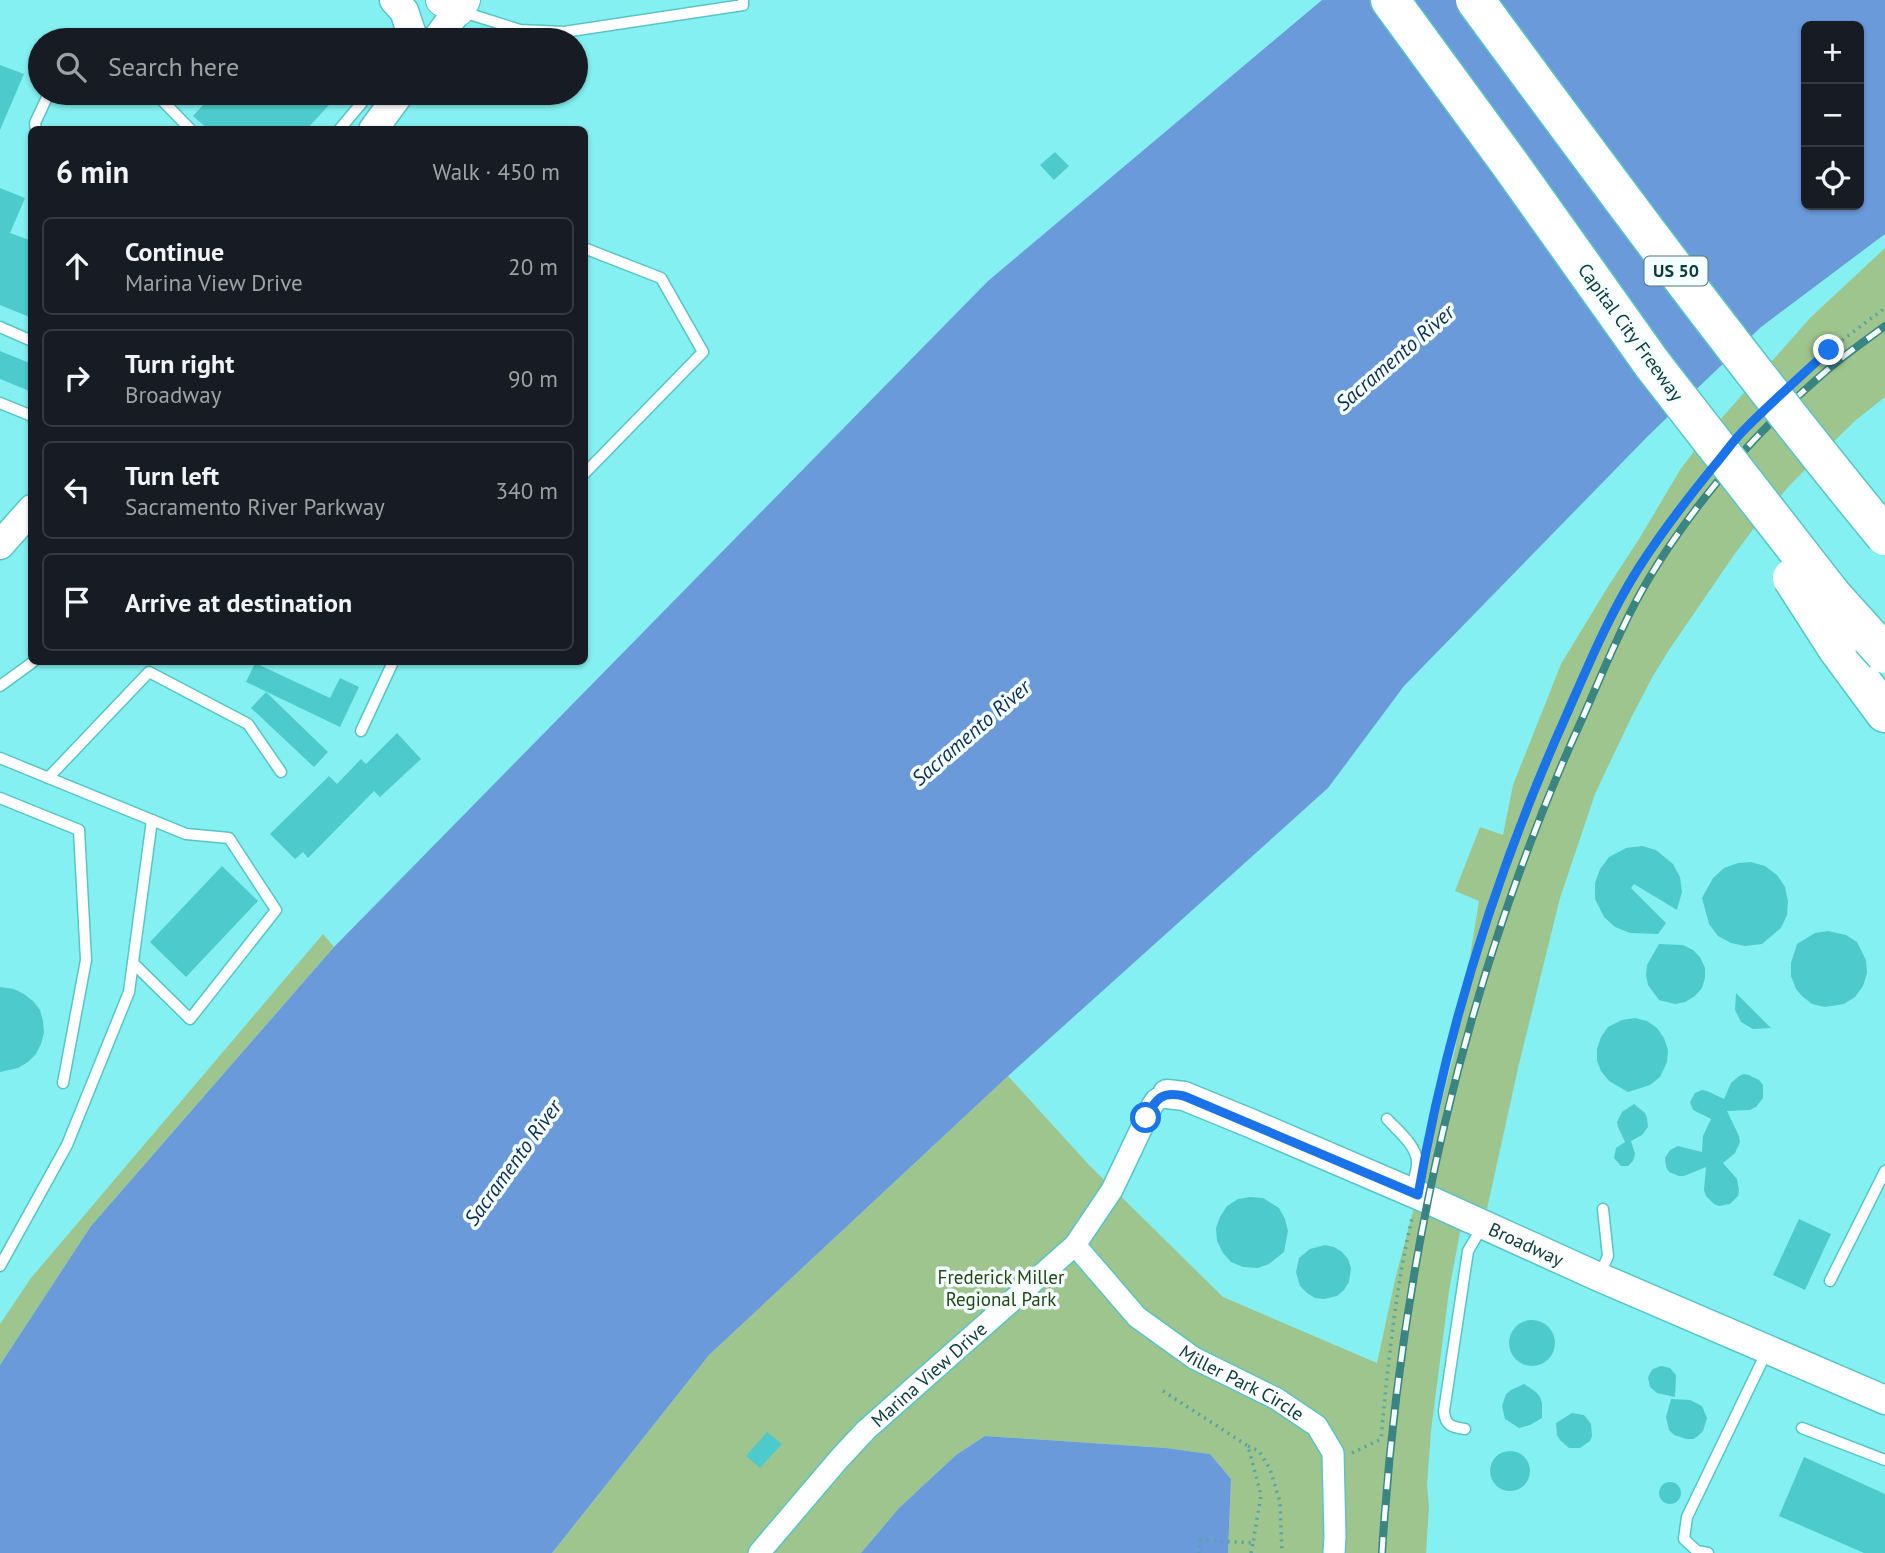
<!DOCTYPE html>
<meta charset="utf-8">
<style>
body{margin:0;font-family:"PT Sans",sans-serif;background:#20242c;color:#f1f3f6}
.controls{position:absolute;right:21px;top:21px;display:grid;overflow:hidden;border-radius:10px;box-shadow:0 2px 5px #0004}
.controls button{width:63px;height:63px;display:grid;place-items:center;padding:0;border:0;border-bottom:2px solid #363941;background:#171b24;color:#f1f3f6;font:35px sans-serif}
.stop{position:absolute;width:21px;height:21px;margin:-16px;border:5px solid #1a73e8;border-radius:50%;background:#fff}
.stop.end{background:#1a73e8;border-color:#fff;box-shadow:0 2px 7px #0008}
.list{margin:0;padding:0;list-style:none}
h2{display:flex;justify-content:space-between;align-items:center;height:91px;margin:0;padding:0 28px;font-size:30px}
h2 small{font-size:23px;font-weight:400;color:#9ea1a6}
.list li{display:grid;grid-template-columns:46px 1fr auto;gap:21px;align-items:center;box-sizing:border-box;height:98px;margin:0 14px 14px;padding:0 14px;border:2px solid #363941;border-radius:10px}
.list b{display:block;font-size:26px;white-space:nowrap}
.list p{margin:0;font-size:23px;white-space:nowrap;color:#9ea1a6}
.list em{font-size:23px;font-style:normal;color:#9ea1a6}
.icon{flex:none;width:38px;height:38px;fill:none;stroke:currentColor;stroke-width:2;stroke-linecap:round;stroke-linejoin:round}
.map{position:relative;flex:none;width:1885px;height:1553px;overflow:hidden}
.search{position:absolute;background:#171b24;box-shadow:0 2px 5px #0004;left:28px;top:28px;width:560px;height:77px;display:flex;align-items:center;gap:18px;box-sizing:border-box;padding:0 24px;border-radius:38px;color:#9ea1a6;font-size:26px}
.panel{position:absolute;background:#171b24;box-shadow:0 2px 5px #0004;left:28px;top:126px;width:560px;height:539px;border-radius:10px}
.map>svg:first-child{display:block}
.green{fill:#9fc58e}
.water{fill:#6b9adb;fill-rule:evenodd}
.building{fill:#4dcbcc}
.lines{fill:none;stroke-linecap:round;stroke-linejoin:round}
.service-casing{stroke:#57c5c6;stroke-width:13}
.minor-casing{stroke:#57c5c6;stroke-width:24}
.tertiary-casing{stroke:#57c5c6;stroke-width:31}
.secondary-casing{stroke:#57c5c6;stroke-width:34}
.motorway-casing{stroke:#57c5c6;stroke-width:41}
.path{stroke:#52a6a7;stroke-width:3.5;stroke-dasharray:2 5;stroke-linecap:butt}
.service{stroke:#fff;stroke-width:10}
.minor{stroke:#fff;stroke-width:21}
.tertiary{stroke:#fff;stroke-width:28}
.secondary{stroke:#fff;stroke-width:32}
.motorway{stroke:#fff;stroke-width:38}
.rail-casing{stroke:#3a8484;stroke-width:8}
.rail{stroke:#f5fefe;stroke-width:5;stroke-dasharray:16;stroke-linecap:butt}
.motorway-bridge-casing{stroke:#57c5c6;stroke-width:41;stroke-linecap:butt}
.motorway-bridge{stroke:#fff;stroke-width:38}
.route{stroke:#1a73e8;stroke-width:9}
.labels{text-anchor:middle;stroke-width:7;stroke-linejoin:round;paint-order:stroke}
.shield{fill:#f5fefe;stroke:#507676;stroke-width:2}
.shield-label{font-size:18px;font-weight:bold;fill:#093b3b}
.street-label{font-size:19px;fill:#093b3b;stroke:#f5fefe}
.park-label{font-size:19px;fill:#264515;stroke:#f5fefe}
.water-label{font-size:21px;font-style:italic;fill:#0b2b54;stroke:#f5fefe}
</style>
<div class="map">
<svg width="1885" height="1553" viewBox="0 0 1885 1553">
<rect width="100%" height="100%" fill="#84f0f1"/>
<!-- green -->
<g class="green">
<path d="M1885,248V397L1856,420L1827,448L1790,485L1760,520L1734,555L1669,650L1653,676L1631,718L1595,794L1560,898L1519,1064L1487,1209L1478,1206L1461,1227L1449,1291L1431,1431L1427,1485L1429,1507L1426,1553H1228L1231,1479L1210,1454L1166,1448L985,1436L956,1455L899,1508L861,1553H552L709,1355L1008,1076L1089,1165L1223,1297L1377,1363L1395,1280L1455,1050L1479,901L1455,891L1480,827L1503,835L1513,785L1561,664L1609,585L1639,539L1680,470L1704,438L1810,318Z"/>
<path d="M323,934L334,947L91,1226L0,1365V1324L31,1278Z"/>
</g>
<!-- water -->
<g class="water">
<path d="M1322,0H1885V234L1761,327L1648,436L1404,686L1328,788L1008,1076L709,1355L552,1553H0V1365L91,1226L334,947L988,281ZM1806,26H1859V205H1806Z"/>
<path d="M985,1436L1166,1448L1210,1454L1231,1479L1228,1553H861L899,1508L956,1455Z"/>
</g>
<!-- building -->
<g class="building">
<path d="M0,65L24,74L0,130Z"/>
<path d="M214,93H340L306,130H209L193,116Z"/>
<path d="M1055,152L1069,166L1054,180L1040,165Z"/>
<path d="M0,188L25,198L10,233L32,241V318L0,305Z"/>
<path d="M0,351L32,364V392L0,379Z"/>
<path d="M255,663L330,698L340,678L359,687L340,727L246,682Z"/>
<path d="M266,692L328,752L314,767L251,708Z"/>
<path d="M397,733L421,759L380,797L374,791L308,858L303,852L295,859L270,834L329,776L337,784L361,759L366,764Z"/>
<path d="M1642,846L1656,850L1673,864L1680,877L1682,892L1677,910L1634,884L1631,888L1666,923L1658,934L1630,933L1615,927L1604,917L1595,899V883L1600,869L1609,857L1626,848Z"/>
<path d="M1751,862L1765,866L1777,875L1785,887L1788,901L1787,915L1781,928L1762,944L1745,946L1731,943L1718,936L1709,924L1702,898L1713,878L1724,868L1738,863Z"/>
<path d="M222,866L258,901L186,977L150,942Z"/>
<path d="M1828,931L1846,935L1857,942L1866,960L1867,973L1863,986L1855,997L1844,1004L1825,1007L1812,1004L1802,996L1796,989L1791,976V963L1797,944L1815,933Z"/>
<path d="M1659,944L1683,945L1693,950L1700,957L1705,968V978L1702,988L1695,996L1685,1002L1675,1004L1659,1000L1648,985L1646,975L1647,965Z"/>
<path d="M0,987L14,989L24,994L33,1001L40,1010L43,1021L44,1033L41,1044L36,1054L28,1062L18,1068L0,1072Z"/>
<path d="M1736,993L1771,1028L1753,1029L1741,1022L1735,1010Z"/>
<path d="M1635,1018L1647,1021L1657,1028L1664,1038L1668,1050L1667,1062L1660,1077L1650,1085L1628,1092L1609,1081L1601,1071L1597,1061V1049L1601,1037L1608,1027L1622,1020Z"/>
<path d="M1744,1074L1749,1075L1759,1080L1763,1085V1098L1756,1107L1750,1110L1727,1111L1739,1136L1740,1142L1735,1153L1723,1163L1737,1179L1739,1190L1738,1196L1730,1204L1719,1206L1714,1204L1706,1196L1704,1190L1706,1167L1684,1176H1679L1669,1172L1666,1167L1665,1158L1670,1150L1678,1146L1702,1152L1703,1136L1711,1119L1693,1110L1690,1102L1695,1093L1702,1090L1707,1091L1724,1099L1731,1083L1739,1076Z"/>
<path d="M1634,1104L1645,1113L1647,1118L1648,1127L1642,1135L1631,1141L1635,1154L1633,1161L1628,1166H1621L1614,1158L1616,1148L1625,1142L1618,1127L1617,1122L1622,1112Z"/>
<path d="M1250,1197L1263,1198L1279,1208L1285,1219L1288,1231L1284,1252L1269,1264L1258,1268L1243,1267L1231,1262L1223,1253L1217,1241L1216,1228L1220,1217L1227,1206L1238,1199Z"/>
<path d="M1799,1219L1831,1234L1805,1290L1773,1275Z"/>
<path d="M1325,1245L1334,1247L1342,1252L1348,1259L1351,1268L1349,1282L1344,1290L1337,1296L1324,1299L1315,1298L1307,1293L1300,1286L1296,1272L1299,1258L1310,1249Z"/>
<circle cx="1532" cy="1343" r="23"/>
<path d="M1661,1366L1670,1368L1676,1375L1675,1397L1657,1393L1650,1387L1648,1378L1650,1373L1653,1369Z"/>
<path d="M1524,1384L1536,1392L1540,1397L1542,1403V1418L1530,1425L1519,1428L1505,1419L1502,1406L1506,1394L1511,1390Z"/>
<path d="M1671,1399L1690,1400L1702,1406L1707,1418L1703,1431L1698,1436L1693,1439H1686L1674,1435L1669,1430L1666,1417Z"/>
<path d="M1572,1413L1584,1415L1591,1424L1592,1436L1590,1441L1580,1448H1569L1560,1440L1557,1435L1556,1423Z"/>
<path d="M767,1432L782,1444L760,1468L746,1456Z"/>
<circle cx="1510" cy="1471" r="20"/>
<path d="M1804,1457L1885,1494V1553H1864L1779,1516Z"/>
<circle cx="1670" cy="1493" r="11"/>
</g>
<g class="lines">
<defs>
<g id="service">
<path d="M460,11L520,30L564,32L743,5V0"/>
<path d="M155,93L191,130"/>
<path d="M36,130L35,123L49,93"/>
<path d="M339,130L370,93"/>
<path d="M584,248L661,278L703,352L584,474"/>
<path d="M0,327L32,341"/>
<path d="M0,403L32,416"/>
<path d="M0,686L33,662"/>
<path d="M361,731L393,662"/>
<path d="M0,758L186,834L229,838L276,910L190,1019L133,963"/>
<path d="M48,778L149,672L248,724L281,772"/>
<path d="M0,798L79,830L86,960L63,1083"/>
<path d="M1387,1119C1397,1130 1416,1145 1417,1161C1418,1170 1413,1181 1411,1189"/>
<path d="M0,1266L67,1145L129,992L152,820"/>
<path d="M1599,1277L1608,1256L1603,1209"/>
<path d="M1830,1281L1885,1171"/>
<path d="M1802,1428L1885,1460"/>
<path d="M1465,1429C1452,1427 1445,1426 1444,1411L1468,1251L1482,1227"/>
<path d="M1708,1553L1697,1551L1684,1539L1687,1517L1767,1351"/>
</g>
<g id="minor">
<path id="s1" d="M1075,1245L1137,1317L1194,1358L1277,1399L1317,1426L1333,1453L1335,1536L1334,1553"/>
<path id="s2" d="M759,1553L839,1459L866,1430L1075,1245L1112,1190L1152,1106L1156,1100L1167,1094"/>
</g>
<g id="tertiary">
<path d="M394,0L404,11L414,40"/>
<path d="M436,40L458,10"/>
<path d="M373,130L400,93"/>
<path d="M0,545L32,509"/>
<path id="s3" d="M1167,1094L1184,1096L1250,1123L1427,1199L1599,1277L1885,1400"/>
</g>
<path id="secondary" d="M442,0L458,10L464,0"/>
<g id="motorway">
<path d="M1390,0L1510,164L1653,365"/>
<path d="M1837,648L1885,713"/>
</g>
</defs>
<!-- service casing -->
<use href="#service" class="service-casing"/>
<!-- minor casing -->
<use href="#minor" class="minor-casing"/>
<!-- tertiary casing -->
<use href="#tertiary" class="tertiary-casing"/>
<!-- secondary casing -->
<use href="#secondary" class="secondary-casing"/>
<!-- motorway casing -->
<use href="#motorway" class="motorway-casing"/>
<!-- path -->
<g class="path">
<path d="M1795,382L1829,350L1885,308"/>
<path d="M1741,433L1756,418"/>
<path d="M1427,1142C1436,1101 1445,1059 1456,1018C1482,916 1524,810 1567,714C1588,666 1610,617 1637,571C1655,540 1683,505 1705,477"/>
<path d="M1163,1391L1248,1446L1261,1495L1253,1543L1200,1540L1199,1553"/>
<path d="M1248,1446L1259,1451L1270,1469L1280,1502L1282,1553"/>
<path d="M1352,1453L1381,1439C1388,1365 1395,1291 1412,1218"/>
<path d="M1251,1553L1253,1543"/>
</g>
<!-- service -->
<use href="#service" class="service"/>
<!-- minor -->
<use href="#minor" class="minor"/>
<!-- tertiary -->
<use href="#tertiary" class="tertiary"/>
<!-- secondary -->
<use href="#secondary" class="secondary"/>
<!-- motorway -->
<use href="#motorway" class="motorway"/>
<defs>
<path id="rail" d="M1382,1553C1400,1266 1463,979 1583,717C1598,683 1612,649 1628,617C1649,574 1677,533 1706,496C1741,451 1782,409 1825,372C1844,355 1865,341 1885,326"/>
</defs>
<!-- rail casing -->
<use href="#rail" class="rail-casing"/>
<!-- rail -->
<use href="#rail" class="rail"/>
<defs>
<g id="motorway-bridge">
<path d="M1475,0C1608,181 1742,362 1885,536"/>
<path d="M1653,365L1832,595L1885,654"/>
<path d="M1792,578L1837,648"/>
</g>
</defs>
<!-- motorway-bridge casing -->
<use href="#motorway-bridge" class="motorway-bridge-casing"/>
<!-- motorway-bridge -->
<use href="#motorway-bridge" class="motorway-bridge"/>
</g>
<g class="lines">
<!-- route -->
<path class="route" d="M1146,1118C1156,1098 1162,1091 1184,1096L1418,1195C1447,1028 1497,870 1566,716C1588,666 1609,615 1638,569C1661,533 1687,499 1714,466C1725,453 1735,438 1748,426C1774,400 1802,375 1829,350"/>
</g>
<g class="labels">
<!-- shield labels -->
<rect class="shield" x="1644.5" y="256.5" width="63" height="29" rx="5"/>
<g class="shield-label">
<text x="1676" y="277">US 50</text>
</g>
<!-- street labels -->
<g class="street-label">
<text transform="translate(1631 332) rotate(54)" y="7">Capital City Freeway</text>
<text dy="7" stroke="none"><textPath href="#s3" startOffset="390">Broadway</textPath></text>
<text dy="7" stroke="none"><textPath href="#s2" startOffset="247">Marina View Drive</textPath></text>
<text dy="7" stroke="none"><textPath href="#s1" startOffset="219">Miller Park Circle</textPath></text>
</g>
<!-- park labels -->
<g class="park-label">
<text x="1001" y="1284">Frederick Miller<tspan x="1001" dy="22">Regional Park</tspan></text>
</g>
<!-- water labels -->
<g class="water-label">
<text transform="translate(1395 358) rotate(-41)" y="7">Sacramento River</text>
<text transform="translate(971 733) rotate(-41)" y="7">Sacramento River</text>
<text transform="translate(513 1163) rotate(-54)" y="7">Sacramento River</text>
</g>
</g>
</svg>
<div class="controls">
<button>+</button>
<button>−</button>
<button><svg class="icon" aria-label="locate" viewBox="0 0 24 24"><circle cx="12" cy="12" r="6"/><path d="M12 2v4M12 18v4M2 12h4M18 12h4"/></svg></button>
</div>
<div class="stop" style="left:1146px;top:1118px"></div>
<div class="stop end" style="left:1829px;top:350px"></div>
<div class="search"><svg class="icon" aria-label="search" viewBox="0 0 24 24"><circle cx="10" cy="10" r="6"/><path d="M15 15l6 6"/></svg>Search here</div>
<section class="panel">
<h2>6 min<small>Walk · 450 m</small></h2>
<ul class="list">
<li><svg class="icon" aria-label="ahead" viewBox="0 0 24 24"><path d="M12 20V5M6 11l6-6 6 6"/></svg><div><b>Continue</b><p>Marina View Drive</p></div><em>20 m</em></li>
<li><svg class="icon" aria-label="right" viewBox="0 0 24 24"><path d="M7 20v-9h11M14 6l5 5-5 5"/></svg><div><b>Turn right</b><p>Broadway</p></div><em>90 m</em></li>
<li><svg class="icon" aria-label="left" viewBox="0 0 24 24"><path d="M17 20v-9H6M10 6l-5 5 5 5"/></svg><div><b>Turn left</b><p>Sacramento River Parkway</p></div><em>340 m</em></li>
<li><svg class="icon" aria-label="arrive" viewBox="0 0 24 24"><path d="M6 21V4h12l-3 4 3 4H6"/></svg><div><b>Arrive at destination</b></div></li>
</ul>
</section>
</div>
